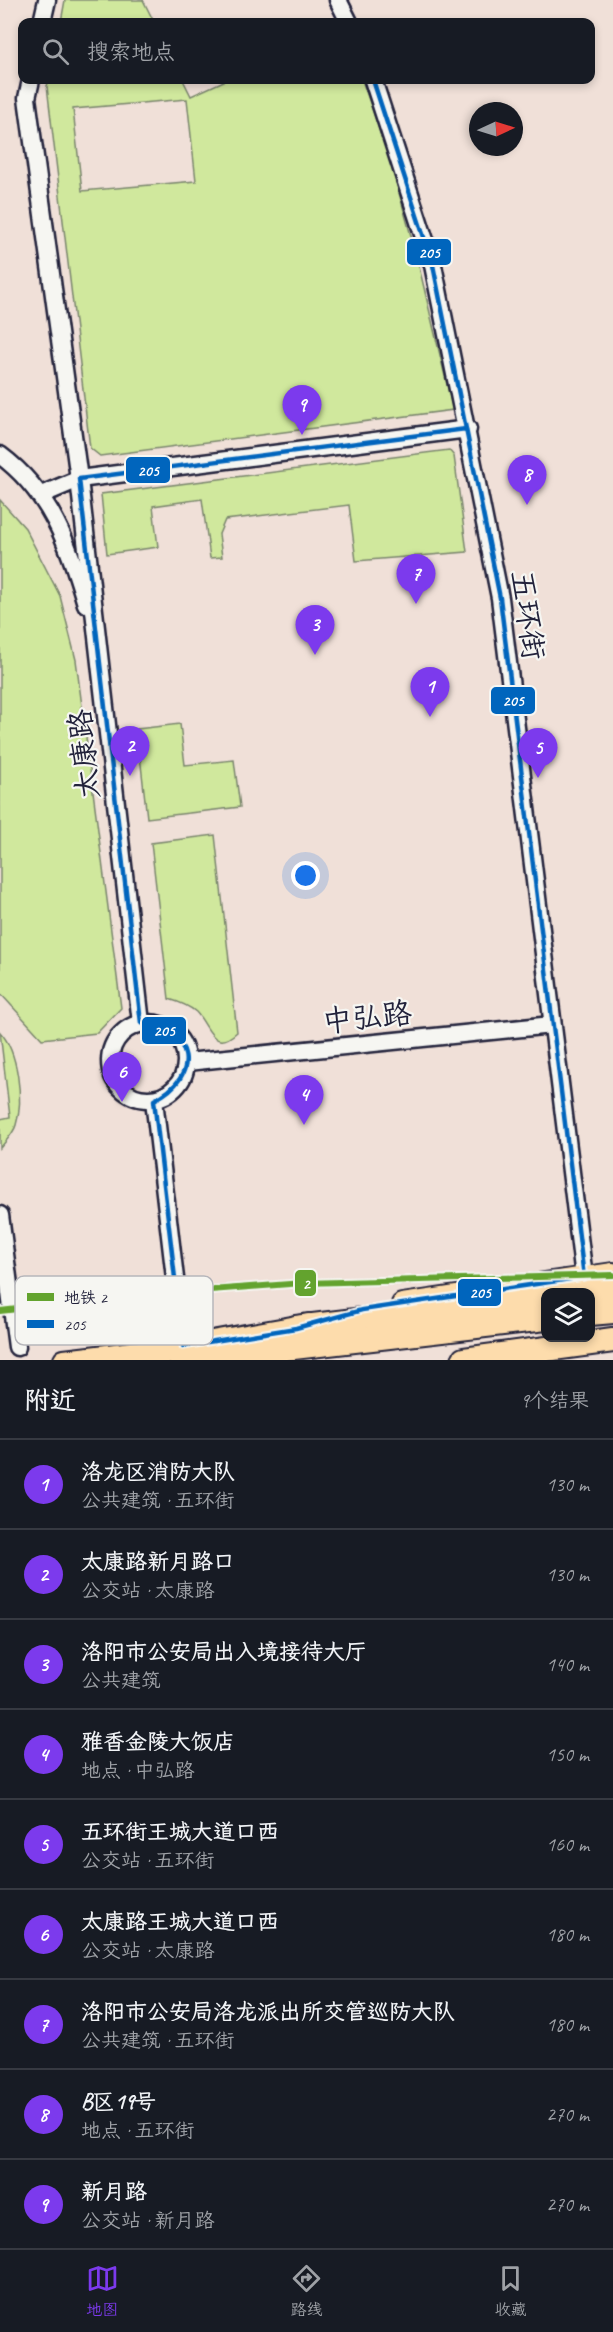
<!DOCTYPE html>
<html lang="zh">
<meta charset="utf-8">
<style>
body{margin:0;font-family:Caveat,"LXGW WenKai TC",sans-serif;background:#242831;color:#f1f3f6}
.controls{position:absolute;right:18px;bottom:18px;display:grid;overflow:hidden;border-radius:12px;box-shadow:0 3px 9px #0003}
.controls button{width:54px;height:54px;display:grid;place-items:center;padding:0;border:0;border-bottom:2px solid #363941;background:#171b24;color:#f1f3f6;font:30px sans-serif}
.compass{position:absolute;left:469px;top:102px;width:54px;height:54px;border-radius:50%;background:#171b24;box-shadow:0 3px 9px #0003;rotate:86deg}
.you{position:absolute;left:306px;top:876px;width:21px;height:21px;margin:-15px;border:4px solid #fff;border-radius:50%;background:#1a73e8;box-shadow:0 0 0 9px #1a73e833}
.badge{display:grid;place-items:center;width:39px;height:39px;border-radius:50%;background:#7c3aed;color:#fff;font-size:20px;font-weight:700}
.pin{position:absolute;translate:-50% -50px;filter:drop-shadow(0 2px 3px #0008)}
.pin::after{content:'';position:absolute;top:32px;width:21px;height:18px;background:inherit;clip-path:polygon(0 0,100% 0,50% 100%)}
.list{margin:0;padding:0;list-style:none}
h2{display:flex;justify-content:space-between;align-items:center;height:78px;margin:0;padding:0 24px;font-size:26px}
h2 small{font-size:20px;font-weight:400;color:#9ea1a6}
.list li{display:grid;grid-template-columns:39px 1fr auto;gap:18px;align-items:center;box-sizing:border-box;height:90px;padding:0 24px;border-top:2px solid #363941}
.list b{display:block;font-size:22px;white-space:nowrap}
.list p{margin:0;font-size:20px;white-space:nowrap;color:#9ea1a6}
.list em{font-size:20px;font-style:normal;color:#9ea1a6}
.icon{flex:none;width:33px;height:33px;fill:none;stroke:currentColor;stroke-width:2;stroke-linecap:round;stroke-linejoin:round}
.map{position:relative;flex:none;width:613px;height:1360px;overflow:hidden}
.search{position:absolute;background:#171b24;box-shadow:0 3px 9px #0003;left:18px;right:18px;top:18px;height:66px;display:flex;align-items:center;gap:15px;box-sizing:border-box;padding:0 21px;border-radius:12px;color:#9ea1a6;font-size:22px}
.sheet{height:888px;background:#171b24}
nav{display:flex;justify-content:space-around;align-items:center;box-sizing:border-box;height:84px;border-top:2px solid #363941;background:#171b24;font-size:16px;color:#9ea1a6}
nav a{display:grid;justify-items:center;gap:3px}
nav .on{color:#7c3aed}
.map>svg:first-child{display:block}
.green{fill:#d0e89d;stroke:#79856c;stroke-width:1.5;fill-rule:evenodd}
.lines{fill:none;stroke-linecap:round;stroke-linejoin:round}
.minor-casing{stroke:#22223b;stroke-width:21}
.major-casing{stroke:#22223b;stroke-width:24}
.highway-casing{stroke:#22223b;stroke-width:28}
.minor{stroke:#f6f6f2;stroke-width:16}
.major{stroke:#fddcac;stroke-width:20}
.highway{stroke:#fddcac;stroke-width:24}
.bus-1-casing{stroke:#f6f6f2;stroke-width:9}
.bus-1{stroke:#0065bd;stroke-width:4.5}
.metro-1-casing{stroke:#f6f6f2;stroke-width:10}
.metro-1{stroke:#63a32e;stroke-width:6}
.labels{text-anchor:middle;stroke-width:4.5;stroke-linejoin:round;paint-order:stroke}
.street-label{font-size:30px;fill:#22223b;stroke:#f6f6f2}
.key{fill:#f6f6f2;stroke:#b6b6bb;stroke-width:1.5}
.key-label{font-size:16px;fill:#22223b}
.line-badge{stroke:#f6f6f2;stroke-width:2}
.badge-label{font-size:16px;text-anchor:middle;font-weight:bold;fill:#fff}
</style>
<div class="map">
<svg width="613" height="1360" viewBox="0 0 613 1360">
<rect width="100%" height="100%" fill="#f0e0d8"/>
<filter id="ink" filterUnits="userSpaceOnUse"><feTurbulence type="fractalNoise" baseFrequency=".0167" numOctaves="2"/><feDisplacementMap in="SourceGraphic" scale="12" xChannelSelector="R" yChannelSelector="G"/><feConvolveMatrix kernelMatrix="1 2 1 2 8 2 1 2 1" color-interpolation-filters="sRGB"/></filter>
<g filter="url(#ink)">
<!-- green -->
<g class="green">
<path d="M65,0H143L154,22H61Z"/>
<path d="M49,80H183L191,96L226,80H362L391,164L416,254L453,410L100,456L90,448L47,86ZM187,99L196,181L82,191L73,109Z"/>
<path d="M449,450L454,456L467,552L356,561L349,505L225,520L219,534L222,557L210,558L202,499L153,506L158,547L107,554L101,494Z"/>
<path d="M0,500L25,528L60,596L76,660L121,1008L97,1033L42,1039L0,993Z"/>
<path d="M180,724L185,765L234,760L240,807L147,818L137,729Z"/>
<path d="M215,835L237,1032C213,1054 210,1027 196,1012C188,1005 179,1002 169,999L151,843Z"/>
<path d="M0,1032C18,1051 24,1100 16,1125C14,1133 5,1142 0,1148V1119L10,1117Z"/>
</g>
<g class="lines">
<defs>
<g id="minor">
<path d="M338,0L349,22"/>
<path d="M42,22L47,0"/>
<path d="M31,80L27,98L79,479L141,1023"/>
<path d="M373,80L433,265L500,598L584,1277"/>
<path d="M0,455C51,493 69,545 86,604"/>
<path d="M41,495L79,479L468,429"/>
<circle cx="148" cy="1061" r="38"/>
<path d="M187,1062L552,1025"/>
<path d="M154,1100L183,1346"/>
<path d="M0,1215L17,1347"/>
</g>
<g id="major">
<path d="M402,1304L613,1273"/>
<path d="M64,1360L183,1346L309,1324"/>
</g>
<g id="highway">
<path d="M590,1293L613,1290"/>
<path d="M590,1313L613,1311"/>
<path d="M296,1328L546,1298"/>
<path d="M143,1360L183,1346"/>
<path d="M181,1360L546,1318"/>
<path d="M464,1360L613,1340"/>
</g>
</defs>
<!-- minor casing -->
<use href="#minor" class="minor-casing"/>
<!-- major casing -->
<use href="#major" class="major-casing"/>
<!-- highway casing -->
<use href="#highway" class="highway-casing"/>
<!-- minor -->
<use href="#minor" class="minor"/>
<!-- major -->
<use href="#major" class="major"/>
<!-- highway -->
<use href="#highway" class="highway"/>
<defs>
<g id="bus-1">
<path d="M373,80L433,265L466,429"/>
<path d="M466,429L500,598L584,1277L362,1310L296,1328L183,1346L154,1100C202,1076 194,1031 141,1023L79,479Z"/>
</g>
</defs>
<!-- bus-1 casing -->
<use href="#bus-1" class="bus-1-casing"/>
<!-- bus-1 -->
<use href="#bus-1" class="bus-1"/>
<defs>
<path id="metro-1" d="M0,1311L132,1296L303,1283L613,1275"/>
</defs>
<!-- metro-1 casing -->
<use href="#metro-1" class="metro-1-casing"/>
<!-- metro-1 -->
<use href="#metro-1" class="metro-1"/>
</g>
</g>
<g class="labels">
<!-- street labels -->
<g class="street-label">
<text transform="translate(528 615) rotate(82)" y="10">五环街</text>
<text transform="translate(84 754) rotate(-96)" y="10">太康路</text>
<text transform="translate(367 1017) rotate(-6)" y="10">中弘路</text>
</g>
</g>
<!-- legend -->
<rect x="15" y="1276" width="198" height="69" rx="9" class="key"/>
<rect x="27" y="1293" width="27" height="8" fill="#63a32e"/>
<rect x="27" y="1320" width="27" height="8" fill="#0065bd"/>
<g class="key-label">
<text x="64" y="1303">地铁 2</text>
<text x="64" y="1330">205</text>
</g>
<g class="line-badge">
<rect x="406" y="238" width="46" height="28" rx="6" fill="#0065bd"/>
<rect x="125" y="456" width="46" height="28" rx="6" fill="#0065bd"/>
<rect x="490" y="686" width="46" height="29" rx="6" fill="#0065bd"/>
<rect x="141" y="1016" width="46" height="29" rx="6" fill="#0065bd"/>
<rect x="294" y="1269" width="23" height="28" rx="6" fill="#63a32e"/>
<rect x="457" y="1278" width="45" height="29" rx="6" fill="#0065bd"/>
</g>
<g class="badge-label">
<text x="429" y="258">205</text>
<text x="148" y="476">205</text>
<text x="513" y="706">205</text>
<text x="164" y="1036">205</text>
<text x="306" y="1289">2</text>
<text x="480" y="1298">205</text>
</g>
</svg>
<div class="controls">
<button><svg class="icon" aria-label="layers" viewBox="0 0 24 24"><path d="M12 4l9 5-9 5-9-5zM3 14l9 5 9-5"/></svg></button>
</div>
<svg class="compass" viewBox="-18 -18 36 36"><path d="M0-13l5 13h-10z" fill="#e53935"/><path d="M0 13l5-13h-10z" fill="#9ea1a6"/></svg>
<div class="you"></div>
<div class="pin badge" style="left:430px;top:717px">1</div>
<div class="pin badge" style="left:130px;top:776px">2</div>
<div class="pin badge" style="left:315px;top:655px">3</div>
<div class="pin badge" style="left:304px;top:1125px">4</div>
<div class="pin badge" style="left:538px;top:778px">5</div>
<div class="pin badge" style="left:122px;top:1102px">6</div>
<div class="pin badge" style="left:416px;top:604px">7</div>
<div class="pin badge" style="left:527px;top:505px">8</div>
<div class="pin badge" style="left:302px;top:435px">9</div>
<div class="search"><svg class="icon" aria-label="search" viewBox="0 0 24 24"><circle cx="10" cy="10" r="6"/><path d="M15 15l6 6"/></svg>搜索地点</div>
</div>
<section class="sheet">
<h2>附近<small>9个结果</small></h2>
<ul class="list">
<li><span class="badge">1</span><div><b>洛龙区消防大队</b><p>公共建筑 · 五环街</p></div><em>130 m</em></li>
<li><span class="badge">2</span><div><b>太康路新月路口</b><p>公交站 · 太康路</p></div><em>130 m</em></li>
<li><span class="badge">3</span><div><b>洛阳市公安局出入境接待大厅</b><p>公共建筑</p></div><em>140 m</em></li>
<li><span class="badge">4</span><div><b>雅香金陵大饭店</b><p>地点 · 中弘路</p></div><em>150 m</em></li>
<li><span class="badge">5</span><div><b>五环街王城大道口西</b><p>公交站 · 五环街</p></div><em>160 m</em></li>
<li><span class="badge">6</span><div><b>太康路王城大道口西</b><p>公交站 · 太康路</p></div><em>180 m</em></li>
<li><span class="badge">7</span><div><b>洛阳市公安局洛龙派出所交管巡防大队</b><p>公共建筑 · 五环街</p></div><em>180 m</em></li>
<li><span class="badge">8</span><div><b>B区19号</b><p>地点 · 五环街</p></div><em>270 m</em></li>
<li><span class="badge">9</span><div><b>新月路</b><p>公交站 · 新月路</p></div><em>270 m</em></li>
</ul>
</section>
<nav>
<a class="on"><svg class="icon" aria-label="map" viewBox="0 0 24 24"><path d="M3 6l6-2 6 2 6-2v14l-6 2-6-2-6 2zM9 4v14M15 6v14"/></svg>地图</a>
<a><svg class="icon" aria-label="directions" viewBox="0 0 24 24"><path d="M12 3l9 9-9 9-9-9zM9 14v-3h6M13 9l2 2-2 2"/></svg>路线</a>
<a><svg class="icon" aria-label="saved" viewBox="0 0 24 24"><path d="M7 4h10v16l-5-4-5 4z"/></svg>收藏</a>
</nav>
